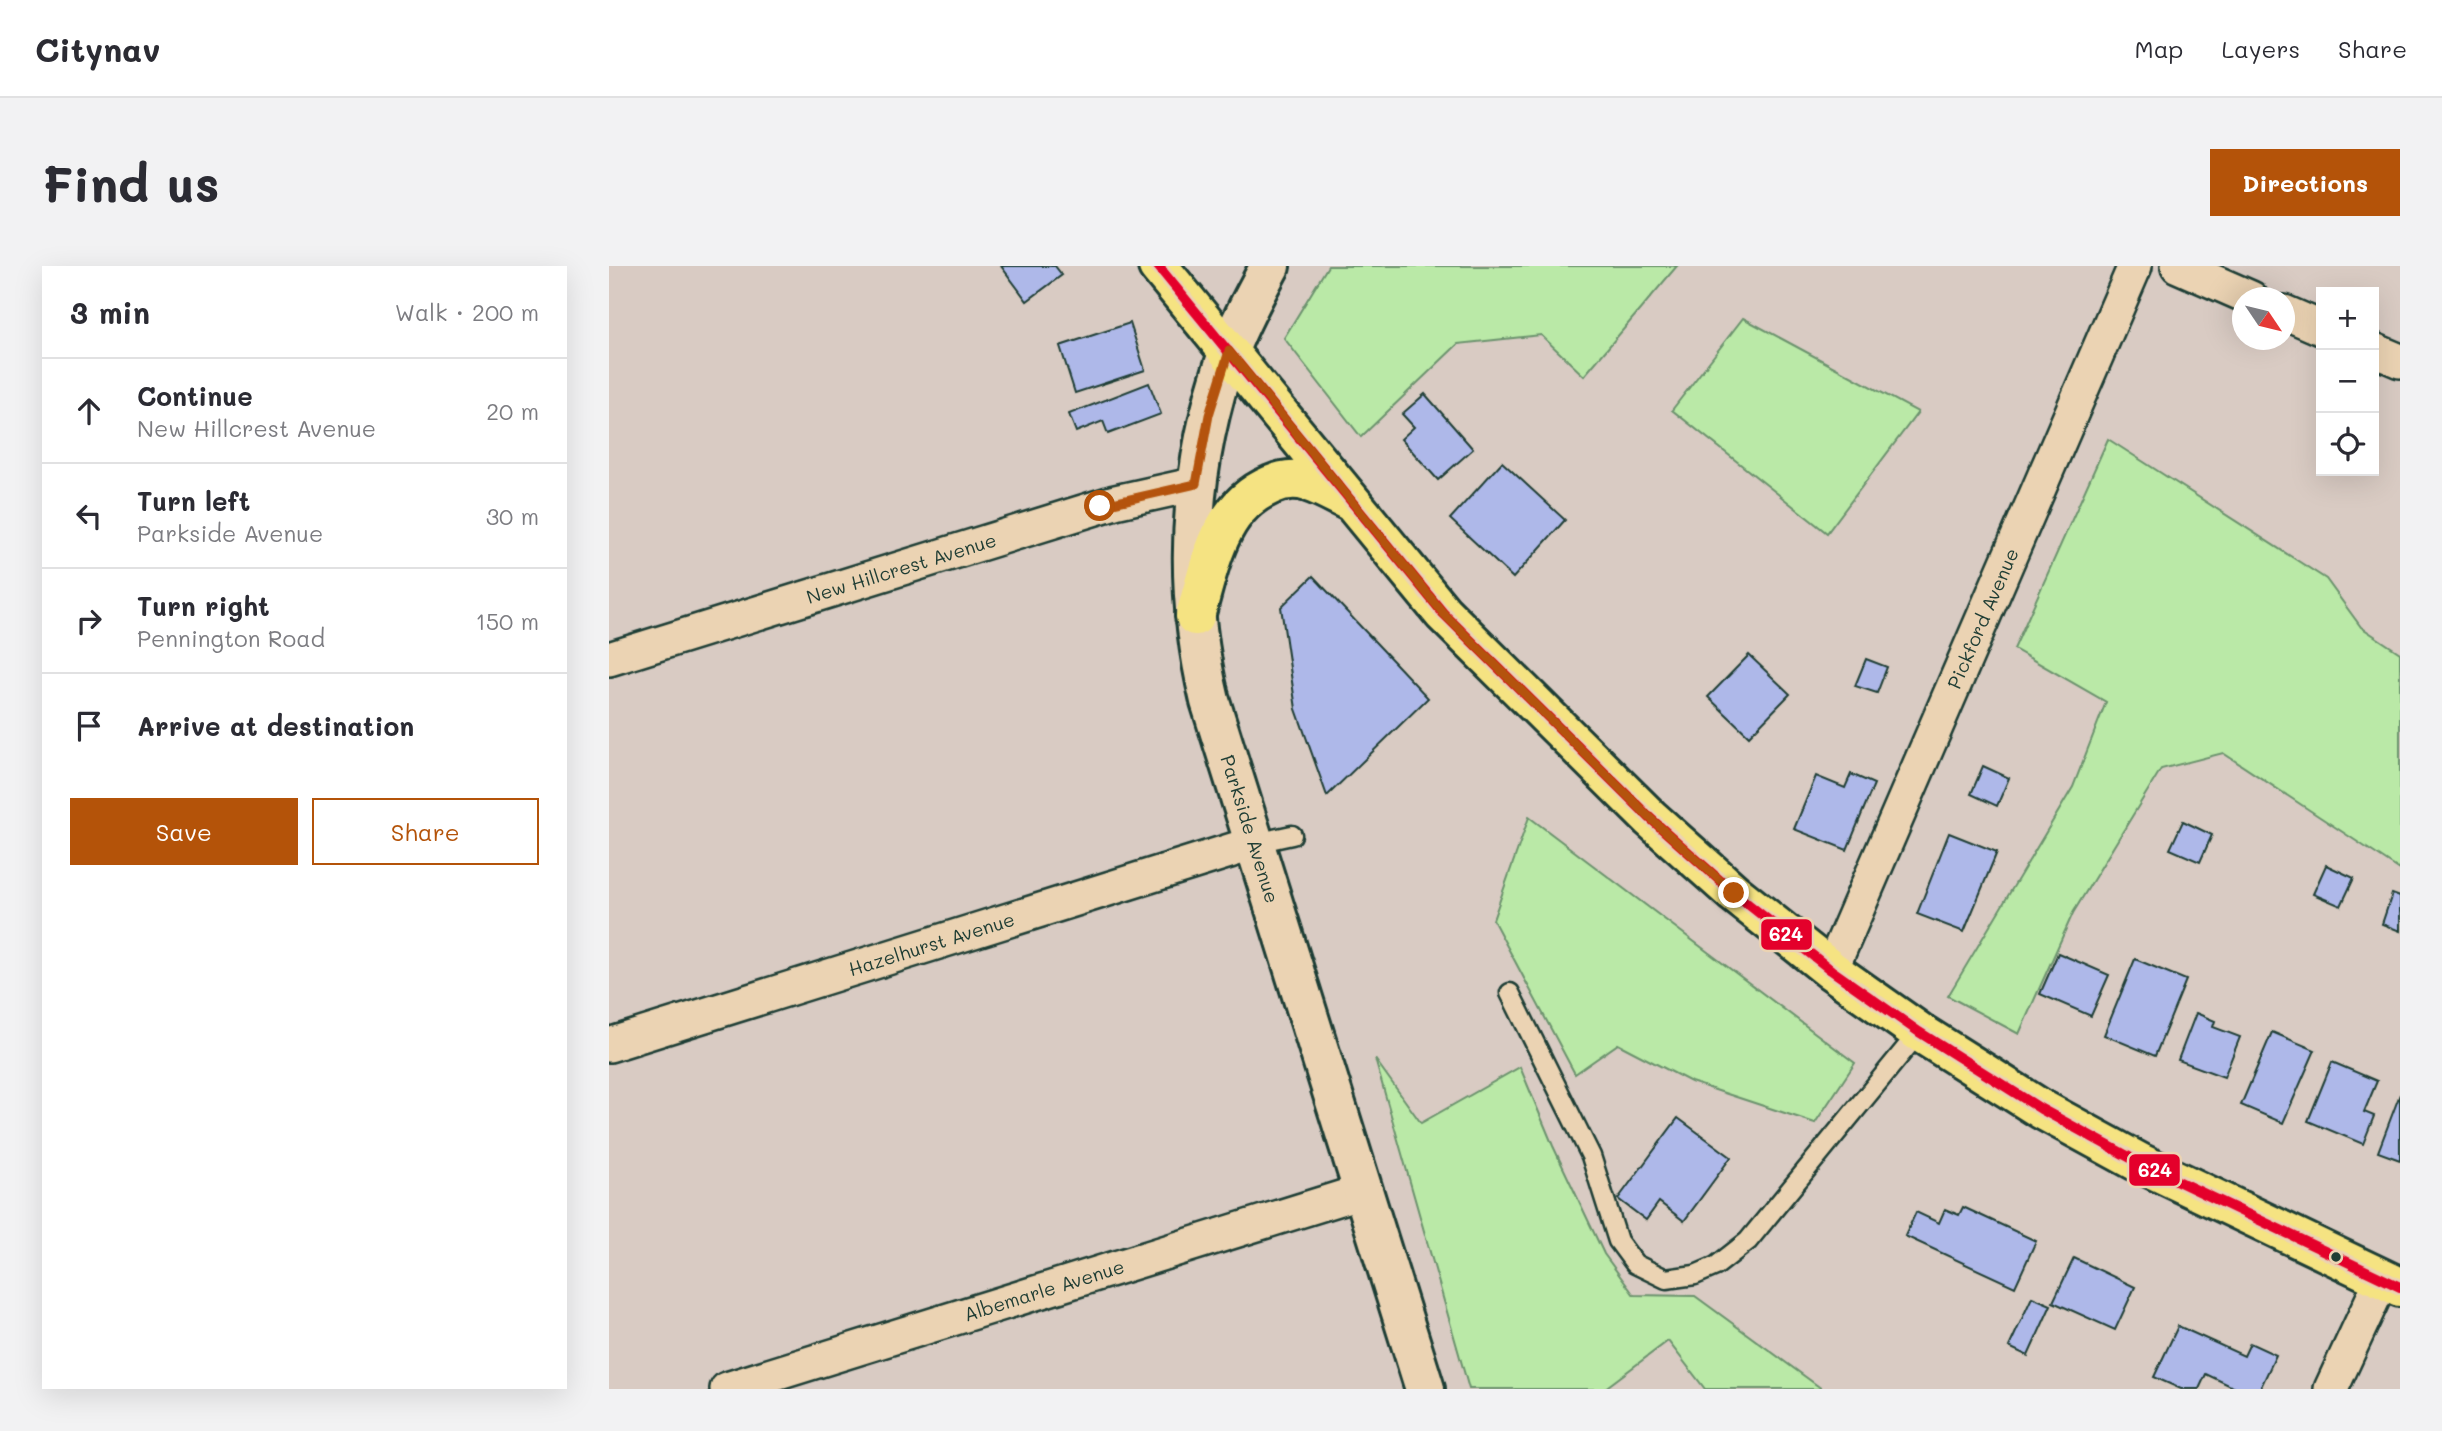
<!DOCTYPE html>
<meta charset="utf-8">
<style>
body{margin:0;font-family:Mali,sans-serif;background:#f2f2f3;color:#2b2b33}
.controls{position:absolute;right:21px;top:21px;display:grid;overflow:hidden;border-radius:0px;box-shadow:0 7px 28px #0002}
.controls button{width:63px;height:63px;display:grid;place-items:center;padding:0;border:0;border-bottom:2px solid #e1e1e2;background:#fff;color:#2b2b33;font:35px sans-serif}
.compass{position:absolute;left:1623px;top:21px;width:63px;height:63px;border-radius:50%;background:#fff;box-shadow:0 7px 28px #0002;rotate:125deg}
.stop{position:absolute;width:21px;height:21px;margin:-16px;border:5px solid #b45309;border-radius:50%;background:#fff}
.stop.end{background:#b45309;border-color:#fff;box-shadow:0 2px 7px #0008}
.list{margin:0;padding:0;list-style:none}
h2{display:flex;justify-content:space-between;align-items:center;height:91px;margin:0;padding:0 28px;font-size:30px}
h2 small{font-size:23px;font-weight:400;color:#7c7c81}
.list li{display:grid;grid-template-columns:46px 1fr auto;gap:21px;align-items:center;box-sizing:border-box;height:105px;padding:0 28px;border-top:2px solid #e1e1e2}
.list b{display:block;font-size:26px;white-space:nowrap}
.list p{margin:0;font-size:23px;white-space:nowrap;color:#7c7c81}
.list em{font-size:23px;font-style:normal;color:#7c7c81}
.actions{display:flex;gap:14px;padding:21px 28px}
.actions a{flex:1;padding:16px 0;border:2px solid #b45309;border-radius:0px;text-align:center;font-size:24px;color:#b45309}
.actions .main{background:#b45309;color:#fff}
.icon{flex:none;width:38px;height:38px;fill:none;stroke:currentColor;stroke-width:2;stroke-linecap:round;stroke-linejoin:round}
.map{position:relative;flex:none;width:1791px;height:1123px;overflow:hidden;border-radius:0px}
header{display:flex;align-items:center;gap:42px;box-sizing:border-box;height:98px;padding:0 35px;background:#fff;border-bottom:2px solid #e1e1e2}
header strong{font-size:33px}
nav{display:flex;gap:38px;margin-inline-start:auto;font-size:24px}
.intro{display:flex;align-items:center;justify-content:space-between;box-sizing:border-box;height:168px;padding:0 42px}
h1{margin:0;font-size:49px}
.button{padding:18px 32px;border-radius:0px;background:#b45309;color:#fff;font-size:24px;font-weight:700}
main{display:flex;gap:42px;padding:0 42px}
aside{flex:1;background:#fff;border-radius:0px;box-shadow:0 7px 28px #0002}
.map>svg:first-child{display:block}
.green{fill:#bae9a7;stroke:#6c936e;stroke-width:2}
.building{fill:#aeb8e9;stroke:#1f3d34;stroke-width:2}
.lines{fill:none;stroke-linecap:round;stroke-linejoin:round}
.service-casing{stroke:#1f3d34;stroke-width:23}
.minor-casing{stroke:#1f3d34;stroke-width:38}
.secondary-casing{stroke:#1f3d34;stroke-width:44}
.primary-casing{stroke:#1f3d34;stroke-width:44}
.service{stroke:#ebd3b3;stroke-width:18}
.minor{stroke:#ebd3b3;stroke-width:33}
.secondary{stroke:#ebd3b3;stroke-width:38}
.primary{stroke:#f5e382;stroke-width:38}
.bus-1-casing{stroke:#ebd3b3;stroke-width:16}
.bus-1{stroke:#e4002b;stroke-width:10}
.route{stroke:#b45309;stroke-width:9}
.bus-dot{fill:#1f3d34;stroke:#ebd3b3;stroke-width:2.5}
.labels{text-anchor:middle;stroke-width:5;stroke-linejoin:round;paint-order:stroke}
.street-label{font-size:19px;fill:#1f3d34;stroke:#ebd3b3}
.line-badge{stroke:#ebd3b3;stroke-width:2.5}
.badge-label{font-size:19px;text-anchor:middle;font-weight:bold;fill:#fff}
</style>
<header>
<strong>Citynav</strong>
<nav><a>Map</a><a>Layers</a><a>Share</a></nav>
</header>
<div class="intro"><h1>Find us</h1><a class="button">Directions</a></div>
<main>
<aside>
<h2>3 min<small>Walk · 200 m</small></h2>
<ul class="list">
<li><svg class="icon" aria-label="ahead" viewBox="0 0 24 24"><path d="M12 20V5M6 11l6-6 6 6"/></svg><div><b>Continue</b><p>New Hillcrest Avenue</p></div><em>20 m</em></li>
<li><svg class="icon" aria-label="left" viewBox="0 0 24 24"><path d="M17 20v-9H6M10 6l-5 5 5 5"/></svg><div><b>Turn left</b><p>Parkside Avenue</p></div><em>30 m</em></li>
<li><svg class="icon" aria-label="right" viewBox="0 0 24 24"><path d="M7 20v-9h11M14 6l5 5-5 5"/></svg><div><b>Turn right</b><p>Pennington Road</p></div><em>150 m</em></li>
<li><svg class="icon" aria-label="arrive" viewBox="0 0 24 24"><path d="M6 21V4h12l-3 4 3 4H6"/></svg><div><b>Arrive at destination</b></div></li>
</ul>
<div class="actions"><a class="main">Save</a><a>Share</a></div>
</aside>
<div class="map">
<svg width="1791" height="1123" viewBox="0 0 1791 1123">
<rect width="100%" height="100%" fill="#d9cbc3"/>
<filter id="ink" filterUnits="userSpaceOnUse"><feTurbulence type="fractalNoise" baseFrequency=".0143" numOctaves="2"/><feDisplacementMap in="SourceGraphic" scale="14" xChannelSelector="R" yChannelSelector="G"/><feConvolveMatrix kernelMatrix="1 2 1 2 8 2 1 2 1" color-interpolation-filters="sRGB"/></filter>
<g filter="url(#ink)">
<!-- green -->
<g class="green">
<path d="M719,0H1068L975,110L932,69L849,78L752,171L675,72Z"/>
<path d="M1134,52L1309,146L1218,267L1063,144Z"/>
<path d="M1499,173L1717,313L1752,361L1791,387V604L1614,487L1552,503L1464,647L1410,768L1339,730L1464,521L1497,436L1405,383Z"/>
<path d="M920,551L1246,797L1206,857L1082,816L1009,778L966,808L884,654Z"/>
<path d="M766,793L812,857L911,801L944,880L995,988L1025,1029L1086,1030L1213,1123H1096L1059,1075L995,1123H860Z"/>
</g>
<!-- building -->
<g class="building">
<path d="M392,0H446L453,9L418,35Z"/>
<path d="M521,57L536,104L466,127L451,80Z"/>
<path d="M540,117L552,148L499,168L494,155L467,166L460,148Z"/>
<path d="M816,128L864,183L829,214L792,173L805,161L793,148Z"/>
<path d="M893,196L956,254L904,312L841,253Z"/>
<path d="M704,310L819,432L718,530L687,443L672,341Z"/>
<path d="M1140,389L1181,428L1140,470L1099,431Z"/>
<path d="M1257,393L1278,401L1268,427L1246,420Z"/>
<path d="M1374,500L1400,512L1388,540L1362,528Z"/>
<path d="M1242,508L1265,518L1238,584L1185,563L1207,510L1236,522Z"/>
<path d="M1574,555L1603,569L1591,596L1561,583Z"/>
<path d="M1340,567L1388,586L1355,666L1308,648Z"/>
<path d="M1717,599L1745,612L1732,640L1704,628Z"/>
<path d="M1783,628L1791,631V665L1773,658Z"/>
<path d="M1449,687L1500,709L1482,750L1431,728Z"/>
<path d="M1526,693L1577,714L1546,790L1495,769Z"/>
<path d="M1587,747L1606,755L1604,761L1631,771L1615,811L1569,794Z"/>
<path d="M1663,766L1706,784L1674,857L1632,839Z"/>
<path d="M1723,796L1768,815L1755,846L1765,850L1754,878L1699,855Z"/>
<path d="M1791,828V894L1769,886Z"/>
<path d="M1069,852L1122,891L1075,955L1050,936L1037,954L1009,933Z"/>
<path d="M1354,941L1427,975L1406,1021L1296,970L1307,946L1330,957L1336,943L1350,949Z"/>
<path d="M1465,992L1526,1021L1506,1064L1444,1036Z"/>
<path d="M1423,1031L1442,1039L1419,1090L1400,1081Z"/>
<path d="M1569,1060L1635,1090L1641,1077L1667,1089L1651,1123H1628L1597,1108L1590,1123H1572L1545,1111Z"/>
</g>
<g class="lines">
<defs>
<g id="service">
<path d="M646,577L683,569"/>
<path d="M901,727L982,890L1009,975L1026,998L1057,1013L1086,1009L1107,1000L1139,975L1310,766"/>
</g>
<g id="minor">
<path d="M1569,0L1642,32"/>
<path d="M1675,46L1712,62"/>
<path d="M1765,84L1791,95"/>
<path id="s1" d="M0,393L506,236L587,218"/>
<path id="s2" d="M1222,704L1526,0"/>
<path id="s3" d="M0,779L646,577"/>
<path id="s4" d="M118,1123L754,925"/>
<path d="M1722,1123L1773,1013"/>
</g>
<g id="secondary">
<path id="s5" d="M661,0C646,28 630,57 619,87C580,200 573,318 601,435L816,1123"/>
</g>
<g id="primary">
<path d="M549,0L834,347L1041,552L1125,627L1222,704L1310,766L1432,843L1531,897L1791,1021"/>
<path d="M586,350C601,300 609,241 662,219C673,214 686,212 699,216C712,220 726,228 738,234"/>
</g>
</defs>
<!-- service casing -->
<use href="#service" class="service-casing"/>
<!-- minor casing -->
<use href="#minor" class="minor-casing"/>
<!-- secondary casing -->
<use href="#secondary" class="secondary-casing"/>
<!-- primary casing -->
<use href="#primary" class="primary-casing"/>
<!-- service -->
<use href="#service" class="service"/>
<!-- minor -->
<use href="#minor" class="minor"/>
<!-- secondary -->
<use href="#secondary" class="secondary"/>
<!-- primary -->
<use href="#primary" class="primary"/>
<defs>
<path id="bus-1" d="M549,0L834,347L1041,552L1125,627L1222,704L1310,766L1432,843L1531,897L1791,1021"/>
</defs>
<!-- bus-1 casing -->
<use href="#bus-1" class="bus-1-casing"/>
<!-- bus-1 -->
<use href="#bus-1" class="bus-1"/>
</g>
</g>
<g class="lines" filter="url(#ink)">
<!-- route -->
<path class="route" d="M491,240L587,218L600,149L620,85L834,347L1041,552L1125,627"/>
</g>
<!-- markers -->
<circle class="bus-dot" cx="1727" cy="991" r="6"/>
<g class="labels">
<!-- street labels -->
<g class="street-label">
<text dy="7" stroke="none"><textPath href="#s1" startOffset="306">New Hillcrest Avenue</textPath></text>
<text dy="7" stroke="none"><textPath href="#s2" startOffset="383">Pickford Avenue</textPath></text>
<text dy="7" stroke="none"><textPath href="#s5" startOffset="584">Parkside Avenue</textPath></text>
<text dy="7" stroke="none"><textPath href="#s3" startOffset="338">Hazelhurst Avenue</textPath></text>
<text dy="7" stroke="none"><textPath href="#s4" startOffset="332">Albemarle Avenue</textPath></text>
</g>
</g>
<g class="line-badge">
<rect x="1151" y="652" width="53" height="33" rx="7" fill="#e4002b"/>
<rect x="1519" y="887" width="53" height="34" rx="7" fill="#e4002b"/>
</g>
<g class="badge-label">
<text x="1177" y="675">624</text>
<text x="1546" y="911">624</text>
</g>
</svg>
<div class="controls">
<button>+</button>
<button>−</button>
<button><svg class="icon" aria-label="locate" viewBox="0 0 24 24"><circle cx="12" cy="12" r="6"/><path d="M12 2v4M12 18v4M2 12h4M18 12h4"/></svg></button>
</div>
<svg class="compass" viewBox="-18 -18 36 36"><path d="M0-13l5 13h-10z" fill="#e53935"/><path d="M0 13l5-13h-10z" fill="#7c7c81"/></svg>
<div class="stop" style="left:491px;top:240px"></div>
<div class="stop end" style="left:1125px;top:627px"></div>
</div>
</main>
